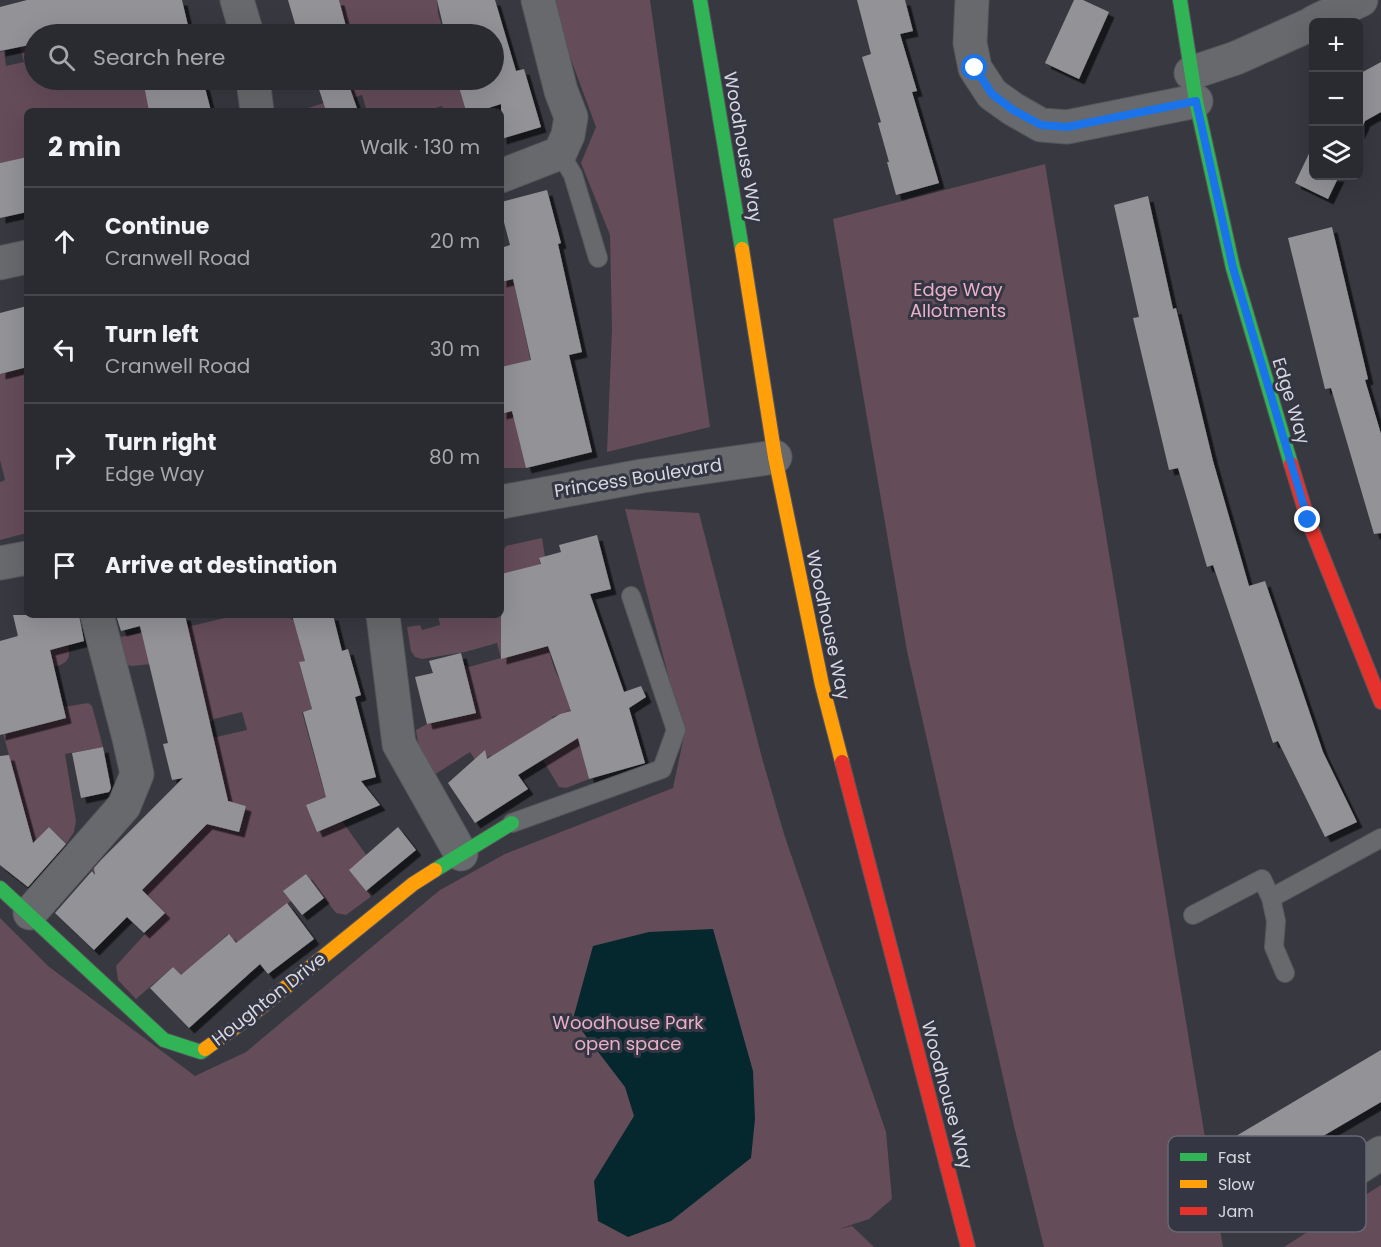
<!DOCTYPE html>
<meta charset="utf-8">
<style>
body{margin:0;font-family:Poppins,sans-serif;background:#323338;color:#f1f3f6}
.controls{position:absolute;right:18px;top:18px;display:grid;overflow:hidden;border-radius:9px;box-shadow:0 6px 24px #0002}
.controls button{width:54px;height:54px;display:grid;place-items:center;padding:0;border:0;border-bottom:2px solid #46474c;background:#2a2b30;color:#f1f3f6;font:30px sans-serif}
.stop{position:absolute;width:18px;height:18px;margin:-14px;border:4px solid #1a73e8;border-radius:50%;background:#fff}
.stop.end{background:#1a73e8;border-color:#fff;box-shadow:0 2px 6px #0008}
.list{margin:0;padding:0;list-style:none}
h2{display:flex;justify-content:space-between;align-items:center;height:78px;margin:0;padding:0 24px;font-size:26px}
h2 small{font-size:20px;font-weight:400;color:#a5a7ab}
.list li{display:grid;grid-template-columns:39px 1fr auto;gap:18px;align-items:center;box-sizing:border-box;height:108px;padding:0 24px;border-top:2px solid #46474c}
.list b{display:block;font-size:22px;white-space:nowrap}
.list p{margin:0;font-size:20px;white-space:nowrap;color:#a5a7ab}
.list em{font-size:20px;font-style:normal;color:#a5a7ab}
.icon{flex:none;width:33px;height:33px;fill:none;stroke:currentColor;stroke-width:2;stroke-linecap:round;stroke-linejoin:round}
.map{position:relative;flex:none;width:1381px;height:1247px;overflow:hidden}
.search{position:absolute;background:#2a2b30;box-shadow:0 6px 24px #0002;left:24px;top:24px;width:480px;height:66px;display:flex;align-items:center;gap:15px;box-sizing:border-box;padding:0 21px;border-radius:33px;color:#a5a7ab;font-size:22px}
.panel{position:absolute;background:#2a2b30;box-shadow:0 6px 24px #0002;left:24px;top:108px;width:480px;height:510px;border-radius:9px}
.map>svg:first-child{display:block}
.green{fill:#644c58}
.water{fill:#05282e}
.building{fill:#939297;filter:url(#shadow)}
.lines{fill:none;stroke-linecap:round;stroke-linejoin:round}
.lane-casing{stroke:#55565c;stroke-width:20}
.street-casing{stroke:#55565c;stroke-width:35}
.fast-casing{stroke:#55565c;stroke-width:16}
.slow-casing{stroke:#55565c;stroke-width:16}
.jam-casing{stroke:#55565c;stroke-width:16}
.lane{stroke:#68696c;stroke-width:18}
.street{stroke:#68696c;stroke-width:33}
.fast{stroke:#30b455;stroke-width:14}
.slow{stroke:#ff9f0a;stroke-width:14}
.jam{stroke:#e5322d;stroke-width:14}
.route{stroke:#1a73e8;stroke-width:8}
.labels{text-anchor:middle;stroke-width:6;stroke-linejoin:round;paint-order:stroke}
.street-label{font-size:18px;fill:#d7d8e0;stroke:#353643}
.park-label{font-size:18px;fill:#e9b0c9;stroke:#353643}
.key{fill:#353643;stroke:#666772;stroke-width:1.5}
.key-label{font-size:16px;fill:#d7d8e0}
</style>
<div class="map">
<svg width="1381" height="1247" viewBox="0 0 1381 1247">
<defs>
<filter id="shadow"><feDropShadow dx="5.5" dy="5.5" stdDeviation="0" flood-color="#0009"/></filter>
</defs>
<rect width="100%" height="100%" fill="#383940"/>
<!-- green -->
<g class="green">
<path d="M339,0H437L438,13L444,34H348Z"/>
<path d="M549,0H650L710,427L607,452L612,329L610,235L581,163L596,127Z"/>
<path d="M34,44V80H143L145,89L159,111H27V157L0,163V52L4,51L6,66L24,62L20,47Z"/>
<path d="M347,80H457L460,87L476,83L484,111H443L442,106L425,111H367L362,95L343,101L345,111H299L352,94Z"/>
<path d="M1045,164L1223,1247H1044L1014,1126L907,651L833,219Z"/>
<path d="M513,279L531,363L501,367V282Z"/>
<path d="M27,367V533L0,540V482L5,480L0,460V374Z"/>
<path d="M522,408L526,468H501V414Z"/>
<path d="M625,509L699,513L762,758L784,834L886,1132L892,1199L869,1219L839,1229L852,1226L874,1247H0V918L48,966L195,1076L246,1052L440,890L505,854L673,788L684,736Z"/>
<path d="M542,538L545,557L539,559C550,599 539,644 561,682C566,691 576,699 583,706L552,717L557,733L588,722L584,760L589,779L566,788L559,787L543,760L550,755L485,774L470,752L434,775C424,761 418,747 416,730L427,724L476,713L464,665L469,667L501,658L497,643L465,652L422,659L415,657L411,651L407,627L420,625L422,630L440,625L438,615H501L512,606C507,588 494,562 506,546Z"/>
<path d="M136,615L179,629L237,615H287L294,621L306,660L299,663L312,709L302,712L324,791L338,792L306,805L342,821L367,856L350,870L365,890L368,889L373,895L346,915L336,913L306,874L291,901L241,939L237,944L228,934L209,951L190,986L173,967L136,999L118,980L116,966L164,913L112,890L92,870L113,848L129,855L154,879L198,821L239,832L246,806L174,788L222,776L212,738L247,730L242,712L214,719L210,723L199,674L151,664L133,666L126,665L113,637L119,634L120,637L140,633Z"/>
<path d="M48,626L54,649L68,646C72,661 65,664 51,668L60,719L66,718L64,707L88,703L92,706L103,747L65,754L76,821L74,832L66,844L49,827L34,842L13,820L0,818L24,811L0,722L25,669L16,637L18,634Z"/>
<path d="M1381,1185V1247H1284Z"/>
</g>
<!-- water -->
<path class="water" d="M713,929L753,1071L755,1119L751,1158L671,1221L628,1237L598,1221L594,1181L634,1116L625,1087L573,1019L593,946L649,932Z"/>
<!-- building -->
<g class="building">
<path d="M27,0H182L190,34H34V44L0,51V7Z"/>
<path d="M288,0H339L348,34H298Z"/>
<path d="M437,0H495L516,71L524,69L541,127L501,139V104L479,111H466L457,80H494V34H445Z"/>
<path d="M857,0H905L913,31L900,34L917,91L912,92L939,183L896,195L887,162H889L878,123L881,122L862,57L871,54Z"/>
<path d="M1074,0H1083L1109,12L1079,79L1045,63Z"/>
<path d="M1381,62V112L1365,121L1359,134V74Z"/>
<path d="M143,80H203L211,111H149Z"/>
<path d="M316,80H347L358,111H326Z"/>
<path d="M1314,143V176H1339L1328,199L1295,183Z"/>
<path d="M27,157V212L0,218V163Z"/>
<path d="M547,190L561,243L558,244L582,352L569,355L592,452L526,468L512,411L501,414V367L531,360L513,279L501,282V248L510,245L501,211V202Z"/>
<path d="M1148,196L1173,309L1176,308L1213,461L1249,586L1265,581L1323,752L1357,822L1325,837L1278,741L1273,743L1213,565L1207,567L1178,468L1169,470L1133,318L1139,317L1114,205Z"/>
<path d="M1332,227L1368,379L1365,380L1381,434V533L1374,534L1331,388L1325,389L1288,238Z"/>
<path d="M27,306V367L0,374V313Z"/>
<path d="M597,535L611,589L590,594L624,692L641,686L646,697L629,708L645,763L589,779L578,738L518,775L528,789L475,823L448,783L485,750L487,759L560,714L571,711L548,646L501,659V574L541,564L539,558L561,552L559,545Z"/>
<path d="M13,615H79L84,641L50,650L66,718L0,735V641L18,636Z"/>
<path d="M116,615H185L228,801L246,806L239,832L207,824L142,890L165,913L144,933L127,917L94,950L55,913L92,871L95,875L94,868L101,860L183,778L172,780L163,744L168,743L140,626L121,631Z"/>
<path d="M292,615H333L342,651L348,649L361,695L355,697L376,777L361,781L380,805L317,832L306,805L326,797L303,712L312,709L299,662L305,661Z"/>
<path d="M461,653L476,713L427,724L415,677L433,673L429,661Z"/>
<path d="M103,747L111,788L109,792L81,798L72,753Z"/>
<path d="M9,755L33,843L49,827L66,844L28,887L0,865V756Z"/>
<path d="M398,827L416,850L366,891L349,870Z"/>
<path d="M306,874L324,898L302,915L283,891Z"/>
<path d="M287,903L314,939L268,974L260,964L189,1028L150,988L173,967L181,975L229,934L236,943Z"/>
<path d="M1381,1050V1102L1248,1180L1226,1142Z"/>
</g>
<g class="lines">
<defs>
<g id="lane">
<path d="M560,153L573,175L598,258"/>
<path d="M512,823L662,769L676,730L631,596"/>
<path d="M1271,898L1381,838"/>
<path d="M1193,915L1262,879L1271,898L1276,921L1274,947L1285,973"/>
</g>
<g id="street">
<path d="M237,0L247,34"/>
<path d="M972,0L970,43L975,68L992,94L1013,109L1041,125L1067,127L1196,101"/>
<path d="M1314,22L1361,0"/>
<path d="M1191,73L1236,58L1314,23"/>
<path d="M253,80L257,111"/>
<path d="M501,176L560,153L568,135L571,117L561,91L538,0"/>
<path d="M0,263L27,257"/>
<path d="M501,502L642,476L775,457"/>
<path d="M0,563L27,558"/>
<path d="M383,615L399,744L461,854"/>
<path d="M30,913L124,806L137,774L129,738L97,615"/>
<path d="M1286,1213L1381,1153"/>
</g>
<g id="fast">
<path d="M700,0L742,249"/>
<path d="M1180,0L1196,101L1233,268L1291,464"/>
<path d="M435,870L512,823"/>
<path d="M0,888L164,1040L201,1052L205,1049"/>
</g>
<g id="slow">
<path d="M742,249L775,457L822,685L842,762"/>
<path d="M205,1049L244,1021L413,884L435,870"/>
</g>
<g id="jam">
<path d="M1291,464L1308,520L1381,702"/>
<path d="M842,762L968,1247"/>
</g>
</defs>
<!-- lane casing -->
<use href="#lane" class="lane-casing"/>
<!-- street casing -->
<use href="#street" class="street-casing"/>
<!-- fast casing -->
<use href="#fast" class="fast-casing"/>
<!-- slow casing -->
<use href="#slow" class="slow-casing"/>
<!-- jam casing -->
<use href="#jam" class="jam-casing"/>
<!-- lane -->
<use href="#lane" class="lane"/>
<!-- street -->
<use href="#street" class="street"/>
<!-- fast -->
<use href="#fast" class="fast"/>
<!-- slow -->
<use href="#slow" class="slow"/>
<!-- jam -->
<use href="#jam" class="jam"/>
</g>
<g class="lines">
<!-- route -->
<path class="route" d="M975,68L992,94L1013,110L1041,125L1067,127L1196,101L1233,268L1308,520"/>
</g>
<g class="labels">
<!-- street labels -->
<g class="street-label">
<text transform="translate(743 147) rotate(80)" y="6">Woodhouse Way</text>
<text transform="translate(1291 401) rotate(73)" y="6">Edge Way</text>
<text transform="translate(638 478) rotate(-9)" y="6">Princess Boulevard</text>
<text transform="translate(828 625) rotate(78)" y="6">Woodhouse Way</text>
<text transform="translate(269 999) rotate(-38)" y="6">Houghton Drive</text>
<text transform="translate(947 1095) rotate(75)" y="6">Woodhouse Way</text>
</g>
<!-- park labels -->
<g class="park-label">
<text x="958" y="296">Edge Way<tspan x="958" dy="21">Allotments</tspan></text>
<text x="628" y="1029">Woodhouse Park<tspan x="628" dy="21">open space</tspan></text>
</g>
</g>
<!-- legend -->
<rect x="1168" y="1136" width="198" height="96" rx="9" class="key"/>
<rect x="1180" y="1153" width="27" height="8" fill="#30b455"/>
<rect x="1180" y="1180" width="27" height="8" fill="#ff9f0a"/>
<rect x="1180" y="1207" width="27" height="8" fill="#e5322d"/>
<g class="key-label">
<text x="1218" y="1163">Fast</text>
<text x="1218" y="1190">Slow</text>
<text x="1218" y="1217">Jam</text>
</g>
</svg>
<div class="controls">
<button>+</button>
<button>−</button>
<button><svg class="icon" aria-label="layers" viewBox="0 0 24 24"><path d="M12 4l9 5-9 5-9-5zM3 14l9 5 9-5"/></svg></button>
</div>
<div class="stop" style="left:975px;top:68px"></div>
<div class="stop end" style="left:1308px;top:520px"></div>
<div class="search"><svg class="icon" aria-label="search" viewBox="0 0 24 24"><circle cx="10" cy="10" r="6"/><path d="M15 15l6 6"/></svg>Search here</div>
<section class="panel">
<h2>2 min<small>Walk · 130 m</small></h2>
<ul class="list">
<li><svg class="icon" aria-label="ahead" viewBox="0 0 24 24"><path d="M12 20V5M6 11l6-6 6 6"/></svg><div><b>Continue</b><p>Cranwell Road</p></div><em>20 m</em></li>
<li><svg class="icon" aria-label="left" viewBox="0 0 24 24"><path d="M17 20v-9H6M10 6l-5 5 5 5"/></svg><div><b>Turn left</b><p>Cranwell Road</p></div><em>30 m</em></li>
<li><svg class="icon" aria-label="right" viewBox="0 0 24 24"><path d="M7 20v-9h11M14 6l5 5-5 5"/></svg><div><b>Turn right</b><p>Edge Way</p></div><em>80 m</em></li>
<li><svg class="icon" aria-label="arrive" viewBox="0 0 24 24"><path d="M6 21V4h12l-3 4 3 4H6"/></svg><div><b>Arrive at destination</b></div></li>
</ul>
</section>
</div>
